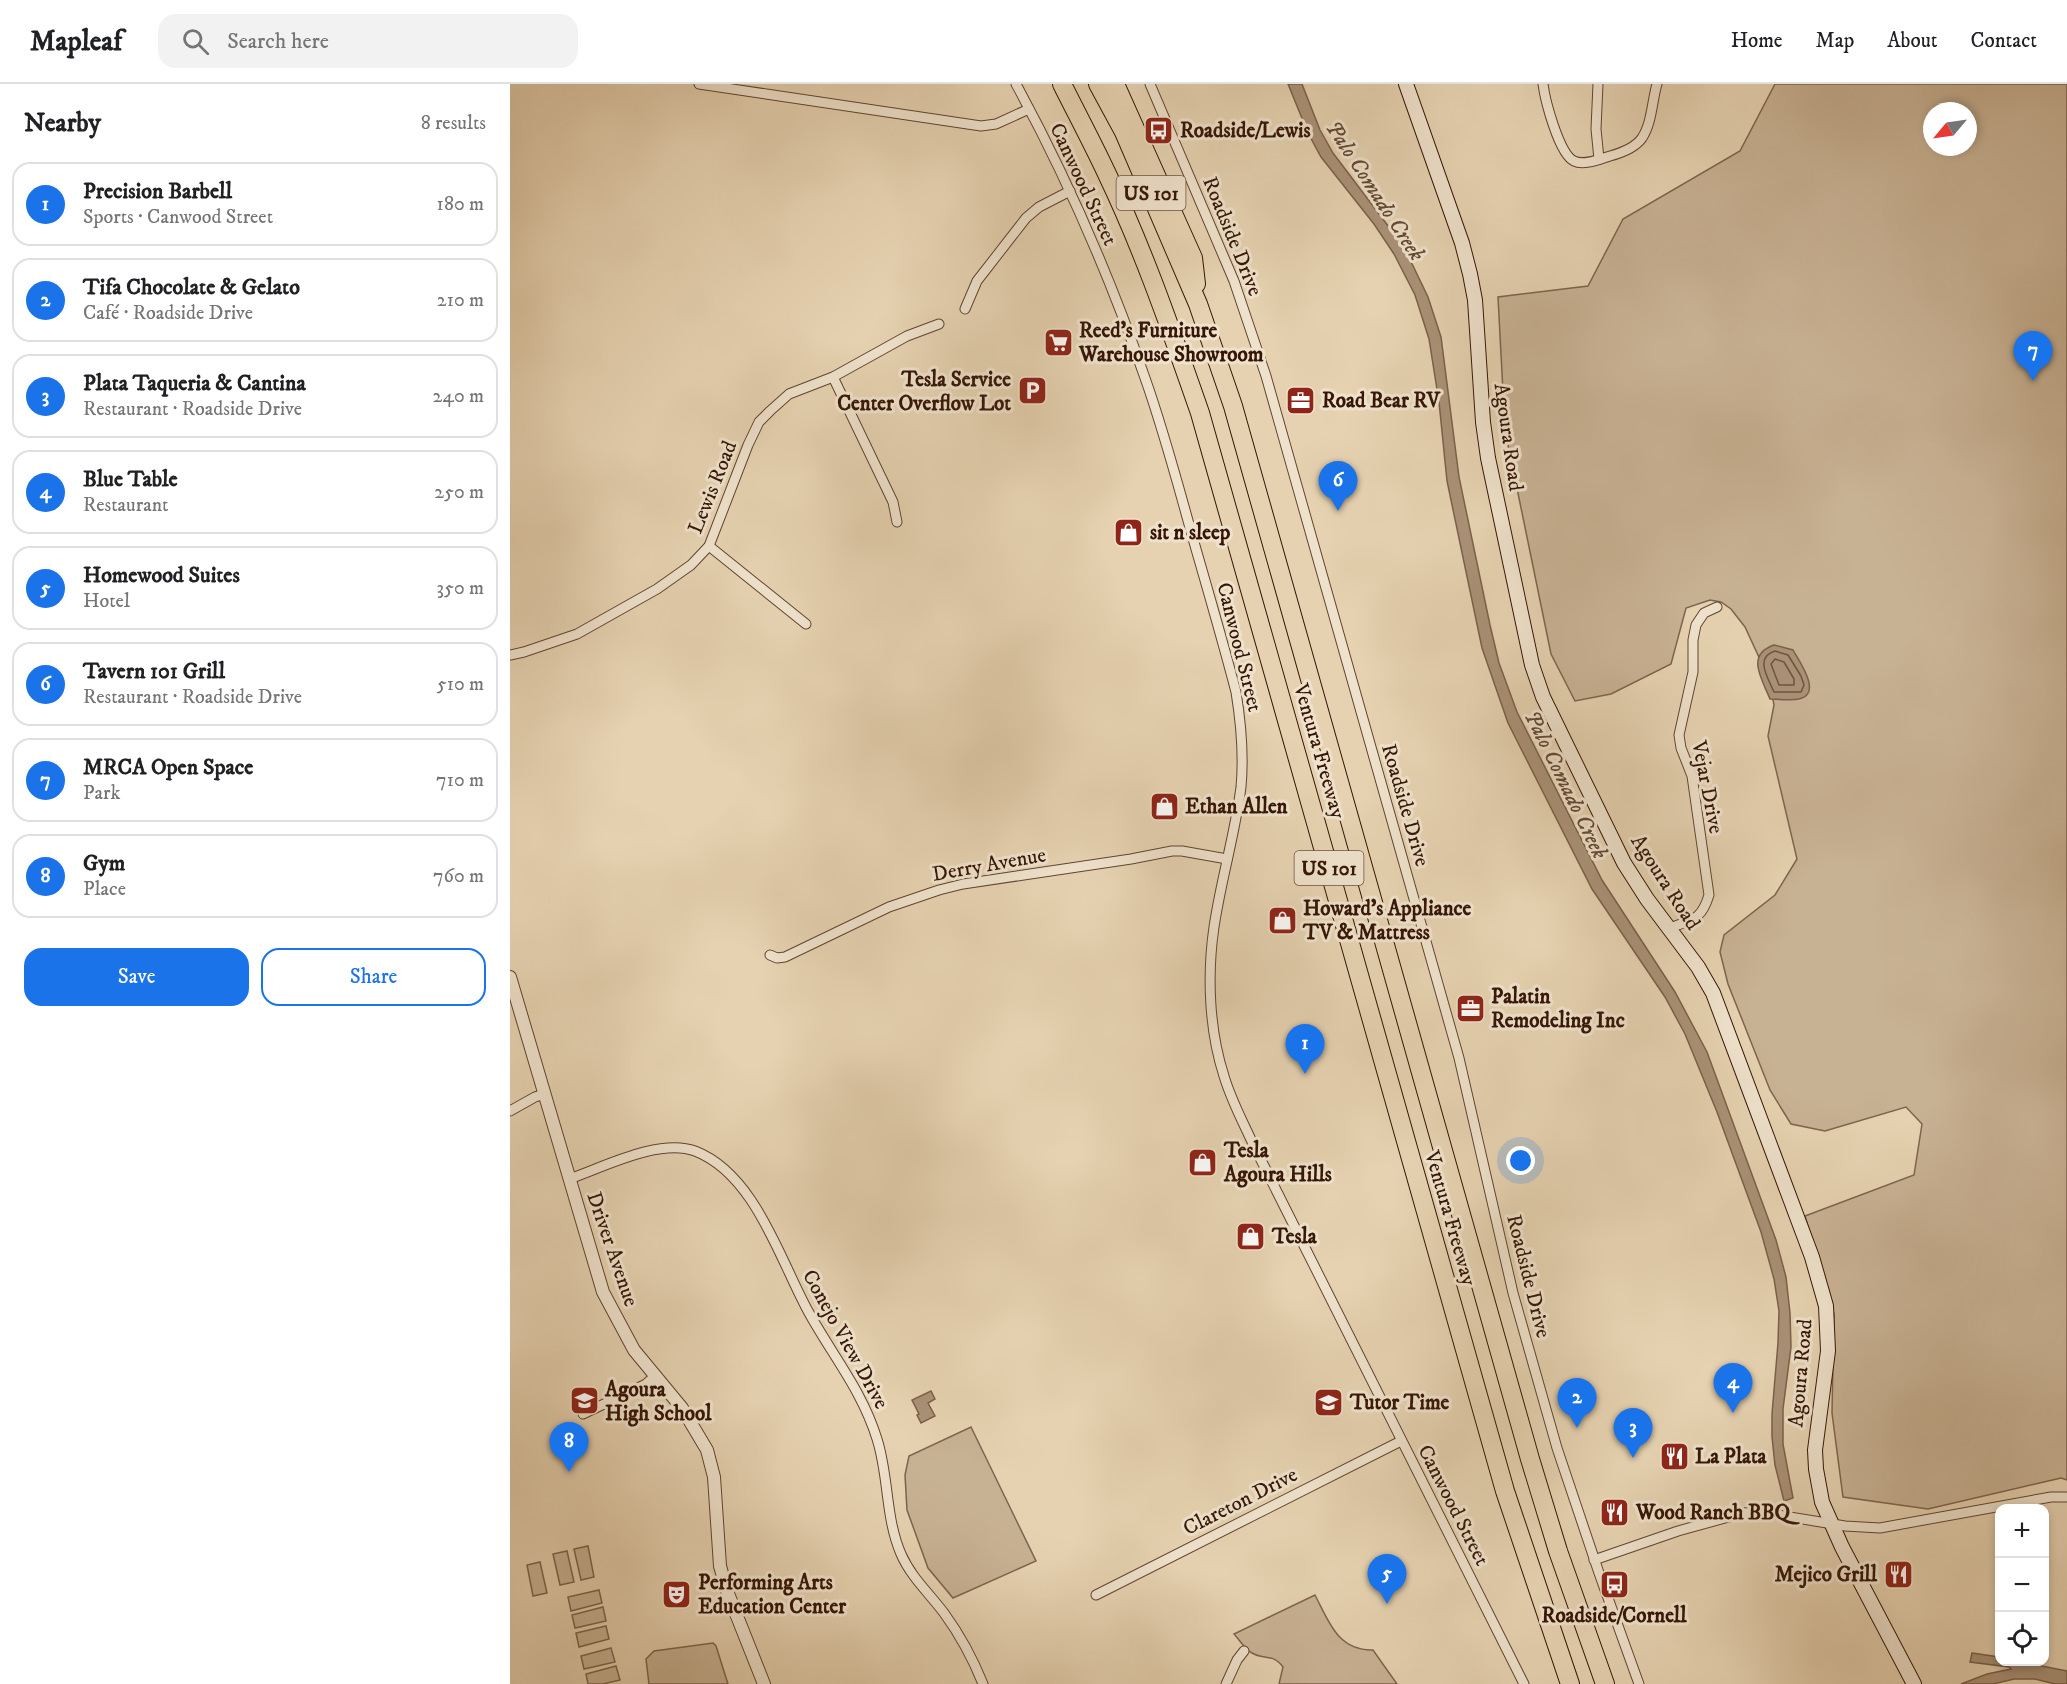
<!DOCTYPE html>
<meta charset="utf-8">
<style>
body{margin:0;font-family:"IM FELL DW Pica",serif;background:#f2f2f2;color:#202124}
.controls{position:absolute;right:18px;bottom:18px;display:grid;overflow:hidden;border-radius:12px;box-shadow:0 3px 9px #0003}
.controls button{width:54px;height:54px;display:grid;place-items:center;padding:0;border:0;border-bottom:2px solid #e0e0e0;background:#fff;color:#202124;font:30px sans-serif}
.compass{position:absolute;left:1413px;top:18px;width:54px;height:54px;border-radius:50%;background:#fff;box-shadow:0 3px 9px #0003;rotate:241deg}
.you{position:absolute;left:1011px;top:1077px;width:21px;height:21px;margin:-15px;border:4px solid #fff;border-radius:50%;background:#1a73e8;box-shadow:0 0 0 9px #1a73e833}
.badge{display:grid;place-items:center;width:39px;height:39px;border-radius:50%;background:#1a73e8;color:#fff;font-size:20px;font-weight:700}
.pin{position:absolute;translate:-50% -50px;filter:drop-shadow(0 2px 3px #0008)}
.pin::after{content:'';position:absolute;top:32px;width:21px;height:18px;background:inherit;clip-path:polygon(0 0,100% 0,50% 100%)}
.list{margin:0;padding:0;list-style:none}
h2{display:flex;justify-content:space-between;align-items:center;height:78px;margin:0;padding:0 24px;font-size:26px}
h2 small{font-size:20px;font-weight:400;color:#757577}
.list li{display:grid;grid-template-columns:39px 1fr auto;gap:18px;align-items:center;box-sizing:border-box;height:84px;margin:0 12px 12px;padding:0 12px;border:2px solid #e0e0e0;border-radius:18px}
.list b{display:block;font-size:22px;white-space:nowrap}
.list p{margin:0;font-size:20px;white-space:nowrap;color:#757577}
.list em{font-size:20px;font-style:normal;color:#757577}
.actions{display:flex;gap:12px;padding:18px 24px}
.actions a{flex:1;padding:14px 0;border:2px solid #1a73e8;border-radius:18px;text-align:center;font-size:21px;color:#1a73e8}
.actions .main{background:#1a73e8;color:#fff}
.icon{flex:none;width:33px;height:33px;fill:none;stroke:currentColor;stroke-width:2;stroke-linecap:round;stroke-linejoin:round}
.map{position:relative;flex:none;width:1557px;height:1600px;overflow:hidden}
header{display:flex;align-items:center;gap:36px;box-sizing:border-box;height:84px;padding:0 30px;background:#fff;border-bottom:2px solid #e0e0e0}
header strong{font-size:28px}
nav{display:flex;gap:33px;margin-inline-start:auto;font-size:21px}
.search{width:420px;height:54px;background:#f2f2f2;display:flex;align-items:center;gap:15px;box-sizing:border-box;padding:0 21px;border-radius:18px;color:#757577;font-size:22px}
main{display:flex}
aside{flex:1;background:#fff}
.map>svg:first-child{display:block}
.green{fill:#c8b294;stroke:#7e644d;stroke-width:1.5;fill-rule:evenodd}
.water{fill:#aa9277;stroke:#7b604a;stroke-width:1.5}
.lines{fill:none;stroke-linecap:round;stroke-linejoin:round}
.shore{stroke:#70543e;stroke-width:1.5}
.minor-casing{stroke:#614431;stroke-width:11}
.tertiary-casing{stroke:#614431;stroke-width:14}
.secondary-casing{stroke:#351506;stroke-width:16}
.motorway-casing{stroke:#351506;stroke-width:20}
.minor{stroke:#efe2cc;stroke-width:9}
.tertiary{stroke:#efe2cc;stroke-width:12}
.secondary{stroke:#efe2cc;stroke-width:14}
.motorway{stroke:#e6d2b1;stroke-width:18}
.labels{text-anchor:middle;stroke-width:6;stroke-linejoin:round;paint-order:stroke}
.shield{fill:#efe2cc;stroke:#6d5241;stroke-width:1.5}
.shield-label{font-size:20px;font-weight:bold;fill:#351506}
.poi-label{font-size:21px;font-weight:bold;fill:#351506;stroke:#efe2cc;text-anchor:start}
.street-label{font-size:21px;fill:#351506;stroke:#efe2cc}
.water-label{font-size:22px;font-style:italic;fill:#644733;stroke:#efe2cc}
</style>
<header>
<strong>Mapleaf</strong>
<div class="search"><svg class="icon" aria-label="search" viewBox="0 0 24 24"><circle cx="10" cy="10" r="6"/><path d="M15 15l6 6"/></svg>Search here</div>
<nav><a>Home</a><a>Map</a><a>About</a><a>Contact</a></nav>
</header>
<main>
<aside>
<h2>Nearby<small>8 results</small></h2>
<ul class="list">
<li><span class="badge">1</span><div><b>Precision Barbell</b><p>Sports · Canwood Street</p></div><em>180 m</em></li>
<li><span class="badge">2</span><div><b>Tifa Chocolate &amp; Gelato</b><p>Café · Roadside Drive</p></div><em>210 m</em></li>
<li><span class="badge">3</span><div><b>Plata Taqueria &amp; Cantina</b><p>Restaurant · Roadside Drive</p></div><em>240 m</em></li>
<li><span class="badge">4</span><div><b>Blue Table</b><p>Restaurant</p></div><em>250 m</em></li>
<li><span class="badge">5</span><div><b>Homewood Suites</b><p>Hotel</p></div><em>350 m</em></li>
<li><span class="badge">6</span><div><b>Tavern 101 Grill</b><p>Restaurant · Roadside Drive</p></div><em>510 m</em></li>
<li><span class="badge">7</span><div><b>MRCA Open Space</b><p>Park</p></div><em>710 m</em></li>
<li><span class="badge">8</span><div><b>Gym</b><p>Place</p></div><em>760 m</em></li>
</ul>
<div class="actions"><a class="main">Save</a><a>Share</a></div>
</aside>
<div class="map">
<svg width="1557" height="1600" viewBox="0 0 1557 1600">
<rect width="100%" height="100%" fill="#e6d2b1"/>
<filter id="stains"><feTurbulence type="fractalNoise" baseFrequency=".00333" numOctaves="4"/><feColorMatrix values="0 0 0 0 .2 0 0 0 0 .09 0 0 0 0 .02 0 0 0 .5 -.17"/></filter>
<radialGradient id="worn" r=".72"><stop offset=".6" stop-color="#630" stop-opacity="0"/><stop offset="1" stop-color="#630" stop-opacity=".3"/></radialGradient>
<!-- green -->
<g class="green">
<path d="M1265,0H1557V1396L1551,1394L1418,1425L1333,1413L1322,1329L1324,1230L1295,1132L1404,1091L1412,1040L1396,1023L1315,1047L1281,1040L1260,1006L1218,900L1210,868L1214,851L1265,811L1287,775L1258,652L1264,621L1259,595L1235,543L1221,525L1211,518L1200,516L1176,524L1161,580L1101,610L1065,617L1041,570L995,346L988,213L1078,202L1113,135L1230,67ZM1422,27H1458V63H1422Z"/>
<path d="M461,1343L526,1477L443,1514L418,1484L397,1426L395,1391L399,1372Z"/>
<path d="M78,1462L84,1493L71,1496L64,1465Z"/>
<path d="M57,1467L64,1498L50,1501L43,1470Z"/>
<path d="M30,1478L37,1509L23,1512L17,1481Z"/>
<path d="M89,1506L92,1519L61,1527L58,1513Z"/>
<path d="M805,1511C819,1538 828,1567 863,1566L887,1600H769L773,1583C763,1569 753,1576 742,1569C735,1566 729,1555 724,1550Z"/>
<path d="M93,1523L96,1537L65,1544L62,1531Z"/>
<path d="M96,1542L99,1555L69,1563L66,1549Z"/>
<path d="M203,1559L206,1562L218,1600H139L136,1575L144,1567Z"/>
<path d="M101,1564L105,1578L74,1585L71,1572Z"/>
<path d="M106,1582L110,1596L93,1600H78L76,1590Z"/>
</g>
<!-- water -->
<g class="water">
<path d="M778,0H792L810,46L823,69L894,163L918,213L931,253L949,393L980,541L989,579L1007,628L1092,796L1165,908L1197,968L1266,1156L1276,1193L1280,1229L1281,1263L1273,1325V1360L1283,1414L1274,1417L1265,1381L1262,1353V1330L1268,1259L1269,1227L1264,1195L1251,1148L1207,1028L1175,950L1155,913L1082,805L998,639L972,564L937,397L929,318L919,255L905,211L884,170L864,140L811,73L798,49Z"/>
<path d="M1264,561L1283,566C1289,577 1313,610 1289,615C1281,617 1269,615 1260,615C1252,595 1235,571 1264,561Z"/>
<path d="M421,1307L425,1315L418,1319L425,1332L411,1339L407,1331L409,1330L402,1316Z"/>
<path d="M1462,1569L1489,1573L1490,1578H1512L1557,1587V1600H1545L1525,1595H1504L1483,1600H1451L1477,1590L1501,1585L1499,1583L1460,1578Z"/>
</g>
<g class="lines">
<!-- shore -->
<g class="shore">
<path d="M1265,567L1278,571L1291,592L1294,601L1291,608H1264C1258,594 1244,573 1265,567Z"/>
<path d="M1265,575L1274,578L1284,595V601H1269L1261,580Z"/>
</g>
<defs>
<g id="minor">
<path d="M189,0L471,42L486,40L519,25"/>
<path d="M506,0C557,94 600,193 635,294C656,353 671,413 688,472C701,517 714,562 726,608C731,639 734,671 731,703C725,750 711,796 704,843C697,891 699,946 714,992C721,1016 733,1038 743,1060L1014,1600"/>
<path d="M640,0L724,197L756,292L949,974L1003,1209L1047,1364L1089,1489L1129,1600"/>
<path d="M1033,0C1035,16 1049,70 1064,77C1074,82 1090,75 1100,72C1111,69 1125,64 1132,54C1142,39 1142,17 1147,0"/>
<path d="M1088,0L1086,45L1089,75"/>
<path d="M455,225L467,197L516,134L529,123L560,107"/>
<path d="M323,293L383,418L387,438"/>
<path d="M199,462L296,540"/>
<path d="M0,571L14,568L67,550L147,505L181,481L199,462L238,361L249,338L260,327L279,310L323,293L397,252L429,240"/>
<path d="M1160,844C1182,835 1191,837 1199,811L1182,692L1171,664L1169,651L1183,588V556L1186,541L1194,529L1207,523"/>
<path d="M260,871L267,874L275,873L379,823L429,806L453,800L621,775L662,767H672L717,775"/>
<path d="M0,1027L25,1013L34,1010"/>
<path d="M59,1095C94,1083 149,1054 185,1067C245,1090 270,1176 298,1227C322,1271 352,1306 367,1355C379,1392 375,1433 391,1470C401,1493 419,1509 434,1529C450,1551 463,1575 473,1600"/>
<path d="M73,1330L136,1300L144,1293"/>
<path d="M1084,1476L1168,1447L1233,1429L1250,1428L1335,1442L1370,1444L1541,1413H1557"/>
<path d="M586,1511L891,1357"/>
<path d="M716,1600L727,1576L734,1567"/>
</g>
<path id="tertiary" d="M0,893L93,1208L124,1266L172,1324L197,1366L204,1393L210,1482L217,1507L254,1600"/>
<path id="secondary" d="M896,0L952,159L960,190L965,216L973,338L978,374L1022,581L1033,613L1114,779L1137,815L1188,883L1203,909L1302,1173L1316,1222L1318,1267L1305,1366L1306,1385L1312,1418L1332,1463L1404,1600"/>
<g id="motorway">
<path d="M552,0C567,30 583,60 597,90C634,167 662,249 690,329L995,1407L1060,1600"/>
<path d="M588,0L614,48L688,220L723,322L1020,1375L1048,1467L1095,1600"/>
<path d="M605,0L683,174L686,200"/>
</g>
</defs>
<!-- minor casing -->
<use href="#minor" class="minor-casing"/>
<!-- tertiary casing -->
<use href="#tertiary" class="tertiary-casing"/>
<!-- secondary casing -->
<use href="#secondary" class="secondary-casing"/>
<!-- motorway casing -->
<use href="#motorway" class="motorway-casing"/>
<!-- minor -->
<use href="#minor" class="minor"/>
<!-- tertiary -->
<use href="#tertiary" class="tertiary"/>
<!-- secondary -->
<use href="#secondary" class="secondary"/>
<!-- motorway -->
<use href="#motorway" class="motorway"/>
</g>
<!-- icons -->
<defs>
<symbol id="bus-square" viewBox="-11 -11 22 22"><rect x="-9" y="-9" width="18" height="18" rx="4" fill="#8f2418" stroke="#efe2cc"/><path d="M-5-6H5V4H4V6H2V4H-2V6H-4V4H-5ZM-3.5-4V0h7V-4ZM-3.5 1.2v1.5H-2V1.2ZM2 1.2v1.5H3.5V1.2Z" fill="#fff"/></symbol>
<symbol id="supermarket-square" viewBox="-11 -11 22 22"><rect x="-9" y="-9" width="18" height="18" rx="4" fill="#8f2418" stroke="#efe2cc"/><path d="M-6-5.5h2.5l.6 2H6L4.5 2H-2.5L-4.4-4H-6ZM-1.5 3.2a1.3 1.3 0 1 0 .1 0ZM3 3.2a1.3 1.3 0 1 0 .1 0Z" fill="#fff"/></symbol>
<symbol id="parking-square" viewBox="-11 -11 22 22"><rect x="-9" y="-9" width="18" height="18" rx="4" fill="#8f2418" stroke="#efe2cc"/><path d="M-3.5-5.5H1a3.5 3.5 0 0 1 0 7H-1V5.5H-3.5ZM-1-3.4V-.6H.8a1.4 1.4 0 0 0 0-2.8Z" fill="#fff"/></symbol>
<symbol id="office-square" viewBox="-11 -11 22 22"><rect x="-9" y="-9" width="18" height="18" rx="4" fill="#8f2418" stroke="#efe2cc"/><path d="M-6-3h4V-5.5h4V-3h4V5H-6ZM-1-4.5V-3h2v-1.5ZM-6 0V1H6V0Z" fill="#fff"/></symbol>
<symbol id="shop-square" viewBox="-11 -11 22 22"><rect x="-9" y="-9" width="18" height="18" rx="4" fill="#8f2418" stroke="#efe2cc"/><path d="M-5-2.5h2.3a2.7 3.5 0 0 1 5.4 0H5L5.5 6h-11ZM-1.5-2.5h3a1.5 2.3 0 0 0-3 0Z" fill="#fff"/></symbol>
<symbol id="school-square" viewBox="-11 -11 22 22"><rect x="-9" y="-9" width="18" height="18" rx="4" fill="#8f2418" stroke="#efe2cc"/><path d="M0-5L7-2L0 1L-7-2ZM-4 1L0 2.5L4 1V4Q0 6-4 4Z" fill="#fff"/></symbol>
<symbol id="restaurant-square" viewBox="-11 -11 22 22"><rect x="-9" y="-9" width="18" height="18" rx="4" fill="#8f2418" stroke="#efe2cc"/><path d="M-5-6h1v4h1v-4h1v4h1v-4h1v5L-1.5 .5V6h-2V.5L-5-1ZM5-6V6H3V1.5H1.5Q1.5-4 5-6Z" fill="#fff"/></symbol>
<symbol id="theatre-square" viewBox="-11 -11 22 22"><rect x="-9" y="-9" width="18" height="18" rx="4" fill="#8f2418" stroke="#efe2cc"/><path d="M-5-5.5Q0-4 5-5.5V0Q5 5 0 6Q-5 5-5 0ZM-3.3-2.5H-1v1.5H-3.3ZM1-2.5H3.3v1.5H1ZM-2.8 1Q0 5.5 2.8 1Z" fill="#fff"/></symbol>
</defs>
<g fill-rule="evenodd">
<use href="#bus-square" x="632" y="30" width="33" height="33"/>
<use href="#supermarket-square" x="532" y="242" width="33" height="33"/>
<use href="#parking-square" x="506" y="290" width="33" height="33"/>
<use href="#office-square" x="774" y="300" width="33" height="33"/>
<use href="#shop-square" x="602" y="432" width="33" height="33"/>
<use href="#shop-square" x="638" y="706" width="33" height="33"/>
<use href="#shop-square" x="756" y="820" width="33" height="33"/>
<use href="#office-square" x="944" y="908" width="33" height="33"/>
<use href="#shop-square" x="676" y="1062" width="33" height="33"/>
<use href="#shop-square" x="724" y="1136" width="33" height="33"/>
<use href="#school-square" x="58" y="1300" width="33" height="33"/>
<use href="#school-square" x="802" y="1302" width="33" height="33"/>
<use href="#restaurant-square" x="1148" y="1356" width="33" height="33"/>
<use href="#restaurant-square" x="1088" y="1412" width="33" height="33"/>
<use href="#restaurant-square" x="1372" y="1474" width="33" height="33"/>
<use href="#bus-square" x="1088" y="1484" width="33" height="33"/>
<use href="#theatre-square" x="150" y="1494" width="33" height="33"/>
</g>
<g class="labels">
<!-- shield labels -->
<g class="shield">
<rect x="606.5" y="92" width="69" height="34" rx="4.5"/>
<rect x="784.5" y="767" width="69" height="34" rx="4.5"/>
</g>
<g class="shield-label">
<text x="641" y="116">US 101</text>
<text x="819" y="791">US 101</text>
</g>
<!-- poi labels -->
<g class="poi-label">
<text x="670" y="53">Roadside/Lewis</text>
<text x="569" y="253">Reed's Furniture<tspan x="569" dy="24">Warehouse Showroom</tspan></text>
<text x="501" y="302" text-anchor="end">Tesla Service<tspan x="501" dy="24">Center Overflow Lot</tspan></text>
<text x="812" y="323">Road Bear RV</text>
<text x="640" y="455">sit n sleep</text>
<text x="675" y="729">Ethan Allen</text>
<text x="793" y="831">Howard's Appliance<tspan x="793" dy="24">TV &amp; Mattress</tspan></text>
<text x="981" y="919">Palatin<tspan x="981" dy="24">Remodeling Inc</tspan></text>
<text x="714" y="1073">Tesla<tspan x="714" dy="24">Agoura Hills</tspan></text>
<text x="762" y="1159">Tesla</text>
<text x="95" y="1312">Agoura<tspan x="95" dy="24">High School</tspan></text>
<text x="840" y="1325">Tutor Time</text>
<text x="1185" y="1379">La Plata</text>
<text x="1126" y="1435">Wood Ranch BBQ</text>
<text x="1367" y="1497" text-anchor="end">Mejico Grill</text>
<text x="188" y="1505">Performing Arts<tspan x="188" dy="24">Education Center</tspan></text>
<text x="1104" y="1538" text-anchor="middle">Roadside/Cornell</text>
</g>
<!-- street labels -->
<g class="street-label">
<text transform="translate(574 100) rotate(65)" y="7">Canwood Street</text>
<text transform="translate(723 152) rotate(68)" y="7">Roadside Drive</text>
<text transform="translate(999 353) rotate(82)" y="7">Agoura Road</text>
<text transform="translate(202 403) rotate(-68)" y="7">Lewis Road</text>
<text transform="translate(730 563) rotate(76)" y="7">Canwood Street</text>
<text transform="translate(810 667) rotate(74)" y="7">Ventura Freeway</text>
<text transform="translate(1198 703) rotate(79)" y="7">Vejar Drive</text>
<text transform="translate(896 721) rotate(74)" y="7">Roadside Drive</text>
<text transform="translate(479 780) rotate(-10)" y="7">Derry Avenue</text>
<text transform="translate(1156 798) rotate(57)" y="7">Agoura Road</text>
<text transform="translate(941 1134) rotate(74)" y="7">Ventura Freeway</text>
<text transform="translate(103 1165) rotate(71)" y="7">Driver Avenue</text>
<text transform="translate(1019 1192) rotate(76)" y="7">Roadside Drive</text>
<text transform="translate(336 1255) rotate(61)" y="7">Conejo View Drive</text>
<text transform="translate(1290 1289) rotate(-85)" y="7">Agoura Road</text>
<text transform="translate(730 1417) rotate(-27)" y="7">Clareton Drive</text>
<text transform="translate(944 1421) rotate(63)" y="7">Canwood Street</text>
</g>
<!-- water labels -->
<g class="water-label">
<text transform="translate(866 106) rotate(57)" y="8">Palo Comado Creek</text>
<text transform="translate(1057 700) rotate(64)" y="8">Palo Comado Creek</text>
</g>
</g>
<rect width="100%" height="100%" filter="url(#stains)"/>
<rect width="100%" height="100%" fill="url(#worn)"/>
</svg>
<div class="controls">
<button>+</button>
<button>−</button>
<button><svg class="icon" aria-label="locate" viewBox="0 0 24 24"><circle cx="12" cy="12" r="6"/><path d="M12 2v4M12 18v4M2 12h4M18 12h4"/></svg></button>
</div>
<svg class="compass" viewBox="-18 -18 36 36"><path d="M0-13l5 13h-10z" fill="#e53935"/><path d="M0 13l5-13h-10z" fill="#757577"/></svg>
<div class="you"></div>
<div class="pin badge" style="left:795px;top:990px">1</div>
<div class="pin badge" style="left:1067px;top:1344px">2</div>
<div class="pin badge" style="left:1123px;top:1374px">3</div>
<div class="pin badge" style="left:1223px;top:1329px">4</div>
<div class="pin badge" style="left:877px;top:1520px">5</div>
<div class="pin badge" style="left:828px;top:427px">6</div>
<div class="pin badge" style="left:1523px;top:297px">7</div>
<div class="pin badge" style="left:59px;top:1388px">8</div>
</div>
</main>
